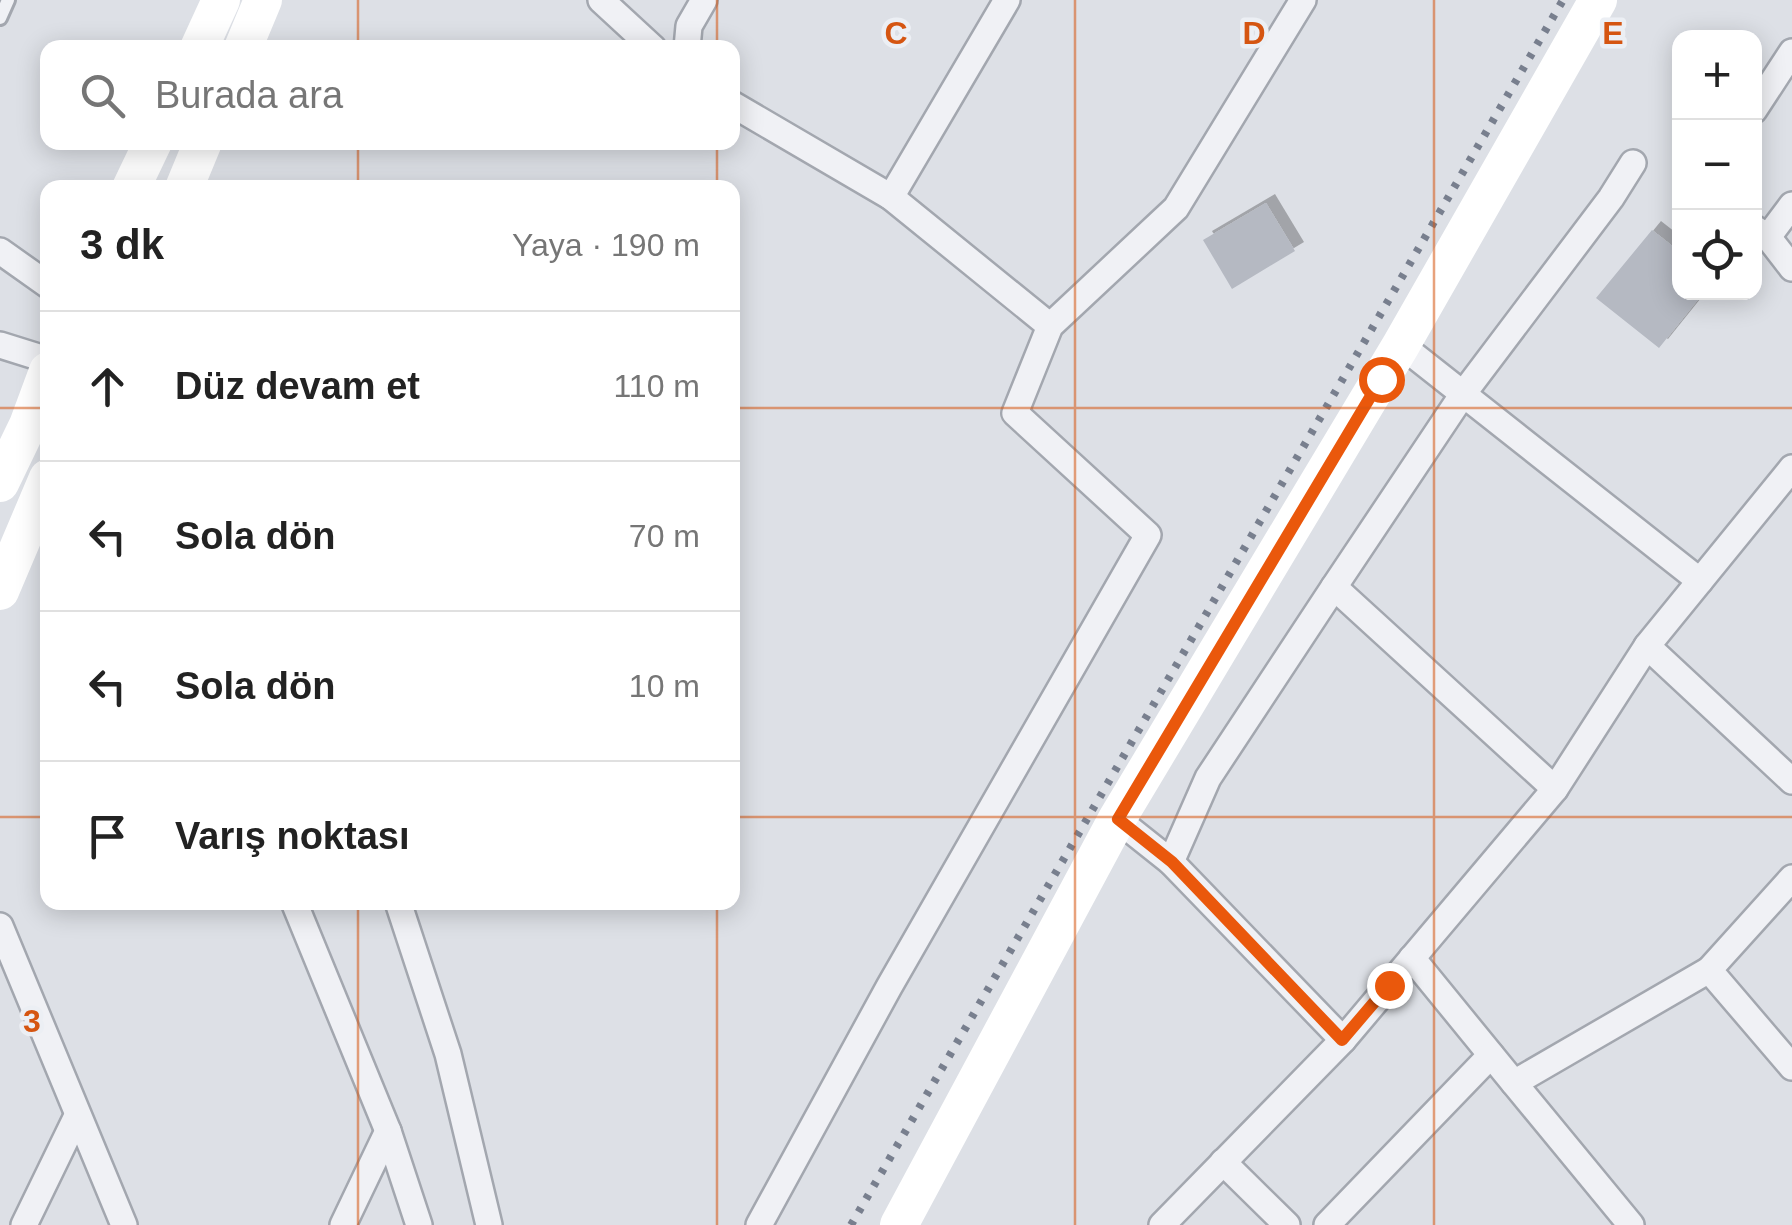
<!DOCTYPE html>
<html lang="tr">
<meta charset="utf-8">
<style>
body{margin:0;font-family:Arial,sans-serif;background:#f2f2f2;color:#222}
.controls{position:absolute;right:30px;top:30px;display:grid;overflow:hidden;border-radius:20px;box-shadow:0 5px 25px #0003}
.controls button{width:90px;height:90px;display:grid;place-items:center;padding:0;border:0;border-bottom:2px solid #e0e0e0;background:#fff;color:#222;font:50px sans-serif}
.stop{position:absolute;width:30px;height:30px;margin:-22px;border:8px solid #ea580c;border-radius:50%;background:#fff}
.stop.end{background:#ea580c;border-color:#fff;box-shadow:0 2px 10px #0008}
.list{margin:0;padding:0;list-style:none}
h2{display:flex;justify-content:space-between;align-items:center;height:130px;margin:0;padding:0 40px;font-size:42px}
h2 small{font-size:32px;font-weight:400;color:#767676}
.list li{display:grid;grid-template-columns:65px 1fr auto;gap:30px;align-items:center;box-sizing:border-box;height:150px;padding:0 40px;border-top:2px solid #e0e0e0}
.list b{display:block;font-size:38px;white-space:nowrap}
.list em{font-size:32px;font-style:normal;color:#767676}
.icon{flex:none;width:55px;height:55px;fill:none;stroke:currentColor;stroke-width:2;stroke-linecap:round;stroke-linejoin:round}
.map{position:relative;flex:none;width:1792px;height:1225px;overflow:hidden}
.search{position:absolute;background:#fff;box-shadow:0 5px 25px #0003;left:40px;top:40px;width:700px;height:110px;display:flex;align-items:center;gap:25px;box-sizing:border-box;padding:0 35px;border-radius:20px;color:#767676;font-size:38px}
.panel{position:absolute;background:#fff;box-shadow:0 5px 25px #0003;left:40px;top:180px;width:700px;height:730px;border-radius:20px}
.map>svg:first-child{display:block}
.building{fill:#b5b9c2;filter:url(#shadow)}
.lines{fill:none;stroke-linecap:round;stroke-linejoin:round}
.lane-casing{stroke:#a3a7af;stroke-width:18}
.street-casing{stroke:#a3a7af;stroke-width:30}
.lane{stroke:#f0f1f5;stroke-width:12}
.street{stroke:#f0f1f5;stroke-width:25}
.secondary{stroke:#fff;stroke-width:38}
.rail{stroke:#787f8e;stroke-width:8;stroke-dasharray:5 10;stroke-linecap:butt}
.route{stroke:#ea580c;stroke-width:12}
.grid{fill:none;stroke:#d55511;stroke-width:2.5;stroke-opacity:0.55}
.grid-label{font-size:32px;text-anchor:middle;font-weight:bold;fill:#d55511;stroke:#eceff4;stroke-width:9;stroke-linejoin:round;paint-order:stroke}
</style>
<div class="map">
<svg width="1792" height="1225" viewBox="0 0 1792 1225">
<defs>
<filter id="shadow"><feDropShadow dx="9" dy="-9" stdDeviation="0" flood-color="#0004"/></filter>
</defs>
<rect width="100%" height="100%" fill="#dde0e6"/>
<!-- building -->
<g class="building">
<path d="M1266,203L1295,251L1232,289L1203,240Z"/>
<path d="M1652,230L1680,252V292H1704L1659,348L1596,298Z"/>
</g>
<g class="lines">
<defs>
<path id="lane" d="M0,18L8,0"/>
<g id="street">
<path d="M601,0L653,48"/>
<path d="M687,48L689,26L704,0"/>
<path d="M732,104L891,197L1050,326"/>
<path d="M1754,110L1792,52"/>
<path d="M891,197L1007,0"/>
<path d="M1754,228L1768,237L1792,205"/>
<path d="M1768,237L1792,268"/>
<path d="M0,251L48,285"/>
<path d="M0,345L48,360"/>
<path d="M1401,345L1700,581"/>
<path d="M1792,468L1647,646L1792,781"/>
<path d="M1334,587L1555,789L1647,646"/>
<path d="M1117,819L1171,862L1343,1040L1555,789"/>
<path d="M1171,862L1208,778L1334,587L1463,394L1611,198L1633,163"/>
<path d="M1792,878L1709,970L1792,1067"/>
<path d="M294,902L388,1131L419,1225"/>
<path d="M398,902L448,1054L489,1225"/>
<path d="M0,926L124,1225"/>
<path d="M1412,958L1514,1083L1709,970"/>
<path d="M1514,1083L1631,1225"/>
<path d="M1223,1162L1287,1225"/>
<path d="M24,1225L77,1116"/>
<path d="M343,1225L388,1131"/>
<path d="M759,1225L889,987L1148,535L1015,413L1050,326L1176,208L1303,0"/>
<path d="M1162,1225L1343,1040"/>
<path d="M1327,1225L1491,1055"/>
</g>
</defs>
<!-- lane casing -->
<use href="#lane" class="lane-casing"/>
<!-- street casing -->
<use href="#street" class="street-casing"/>
<!-- lane -->
<use href="#lane" class="lane"/>
<!-- street -->
<use href="#street" class="street"/>
<!-- secondary -->
<g class="secondary">
<path d="M199,48L221,0"/>
<path d="M243,48L263,0"/>
<path d="M131,188L153,142"/>
<path d="M184,188L203,142"/>
<path d="M0,483L28,425L48,371"/>
<path d="M0,591L48,478"/>
<path d="M899,1225L1117,819L1401,345L1598,0"/>
</g>
<!-- rail -->
<path class="rail" d="M851,1225L1563,0"/>
</g>
<g class="lines">
<!-- route -->
<path class="route" d="M1381,379L1118,819L1172,862L1342,1040L1389,985"/>
</g>
<!-- grid -->
<path class="grid" d="M358,0V48M717,0V48M1075,0V1225M1434,0V1225M358,142V188M717,142V188M0,408H48M732,408H1792M0,817H48M732,817H1792M358,902V1225M717,902V1225"/>
<g class="grid-label">
<text x="896" y="44">C</text>
<text x="1254" y="44">D</text>
<text x="1613" y="44">E</text>
<text x="32" y="1032">3</text>
</g>
</svg>
<div class="controls">
<button>+</button>
<button>−</button>
<button><svg class="icon" aria-label="locate" viewBox="0 0 24 24"><circle cx="12" cy="12" r="6"/><path d="M12 2v4M12 18v4M2 12h4M18 12h4"/></svg></button>
</div>
<div class="stop" style="left:1381px;top:379px"></div>
<div class="stop end" style="left:1389px;top:985px"></div>
<div class="search"><svg class="icon" aria-label="search" viewBox="0 0 24 24"><circle cx="10" cy="10" r="6"/><path d="M15 15l6 6"/></svg>Burada ara</div>
<section class="panel">
<h2>3 dk<small>Yaya · 190 m</small></h2>
<ul class="list">
<li><svg class="icon" aria-label="ahead" viewBox="0 0 24 24"><path d="M12 20V5M6 11l6-6 6 6"/></svg><div><b>Düz devam et</b></div><em>110 m</em></li>
<li><svg class="icon" aria-label="left" viewBox="0 0 24 24"><path d="M17 20v-9H6M10 6l-5 5 5 5"/></svg><div><b>Sola dön</b></div><em>70 m</em></li>
<li><svg class="icon" aria-label="left" viewBox="0 0 24 24"><path d="M17 20v-9H6M10 6l-5 5 5 5"/></svg><div><b>Sola dön</b></div><em>10 m</em></li>
<li><svg class="icon" aria-label="arrive" viewBox="0 0 24 24"><path d="M6 21V4h12l-3 4 3 4H6"/></svg><div><b>Varış noktası</b></div></li>
</ul>
</section>
</div>
